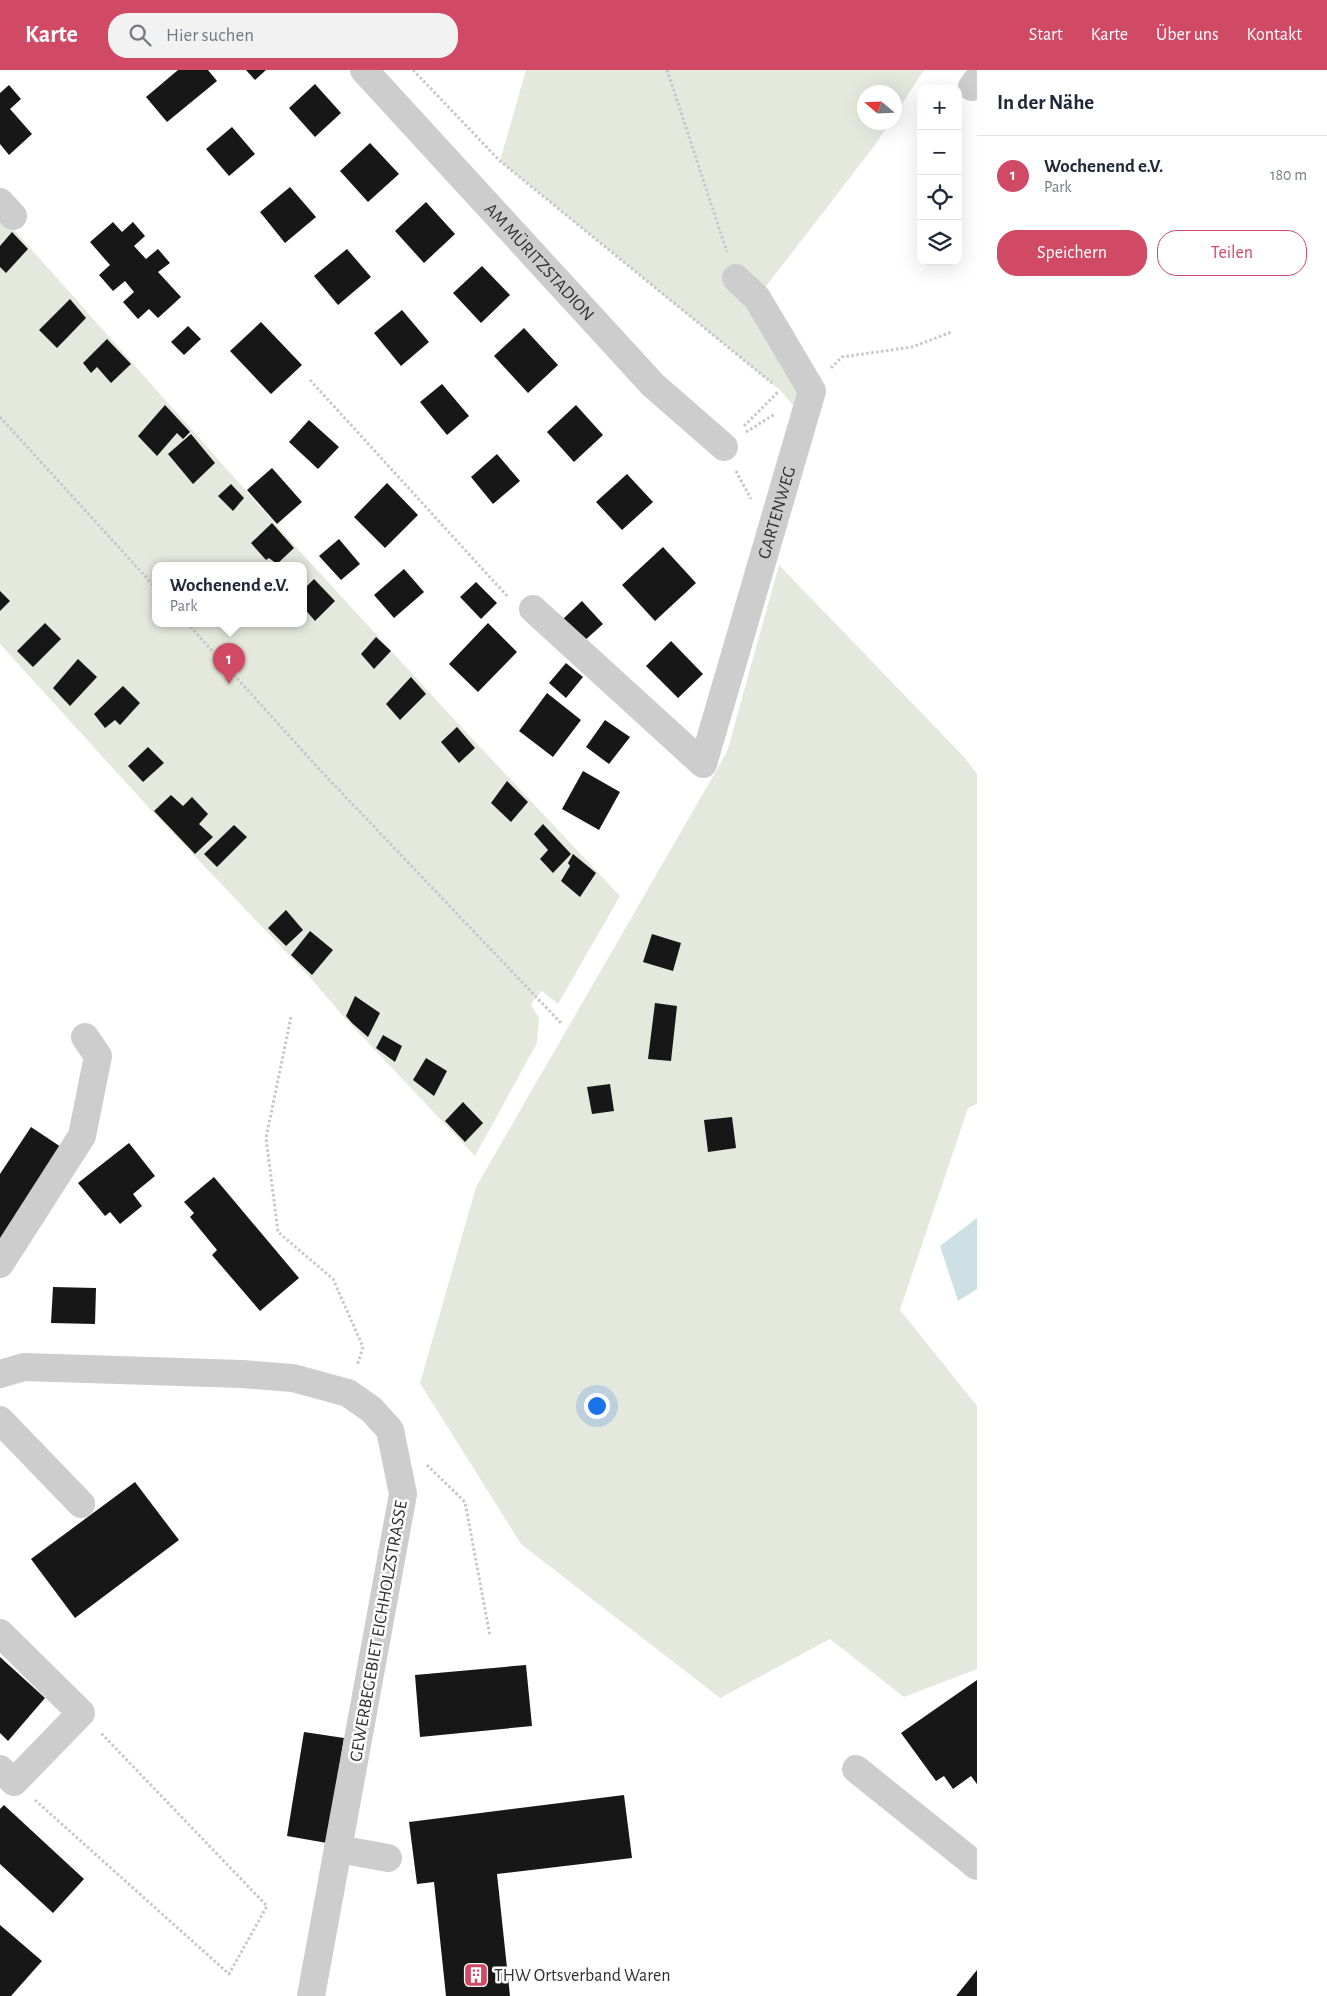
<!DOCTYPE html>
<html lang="de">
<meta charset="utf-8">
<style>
body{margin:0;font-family:"Alegreya Sans",sans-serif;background:#f2f2f3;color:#1f2937}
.controls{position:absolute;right:15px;top:15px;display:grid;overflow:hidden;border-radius:10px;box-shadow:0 5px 20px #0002}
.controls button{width:45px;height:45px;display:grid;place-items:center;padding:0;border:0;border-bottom:1px solid #e0e1e3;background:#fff;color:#1f2937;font:25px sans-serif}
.compass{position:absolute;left:857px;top:15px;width:45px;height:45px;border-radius:50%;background:#fff;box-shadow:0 5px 20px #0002;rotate:289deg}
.you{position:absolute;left:596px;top:1335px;width:18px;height:18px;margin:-12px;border:4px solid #fff;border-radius:50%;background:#1a73e8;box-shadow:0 0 0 8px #1a73e833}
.badge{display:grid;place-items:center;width:32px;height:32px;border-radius:50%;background:#d04a65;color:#fff;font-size:16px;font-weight:700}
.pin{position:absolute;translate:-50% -41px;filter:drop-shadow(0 1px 2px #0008)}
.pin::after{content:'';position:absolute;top:26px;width:18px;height:15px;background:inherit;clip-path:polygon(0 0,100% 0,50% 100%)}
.popup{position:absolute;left:152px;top:492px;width:155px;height:65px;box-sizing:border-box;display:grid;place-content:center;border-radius:10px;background:#fff;filter:drop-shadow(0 1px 4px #0005);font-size:16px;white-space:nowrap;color:#747a83}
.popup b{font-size:19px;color:#1f2937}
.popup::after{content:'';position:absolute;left:50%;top:100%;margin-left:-10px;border:10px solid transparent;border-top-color:#fff}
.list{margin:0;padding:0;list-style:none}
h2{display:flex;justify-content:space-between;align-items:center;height:65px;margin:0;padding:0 20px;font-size:21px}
h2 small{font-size:16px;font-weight:400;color:#747a83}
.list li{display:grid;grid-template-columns:32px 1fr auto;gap:15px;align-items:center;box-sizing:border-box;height:80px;padding:0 20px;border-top:1px solid #e0e1e3}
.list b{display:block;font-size:19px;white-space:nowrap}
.list p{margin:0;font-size:16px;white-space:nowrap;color:#747a83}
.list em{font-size:16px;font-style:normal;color:#747a83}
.actions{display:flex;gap:10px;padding:15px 20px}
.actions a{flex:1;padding:11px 0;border:1px solid #d04a65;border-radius:20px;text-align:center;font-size:18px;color:#d04a65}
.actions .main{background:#d04a65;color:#fff}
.icon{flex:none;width:28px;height:28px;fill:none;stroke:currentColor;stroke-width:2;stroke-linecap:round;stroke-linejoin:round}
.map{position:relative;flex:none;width:977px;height:1926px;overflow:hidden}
header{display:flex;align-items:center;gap:30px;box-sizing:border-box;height:70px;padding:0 25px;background:#d04a65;color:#fff}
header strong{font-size:24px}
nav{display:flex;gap:28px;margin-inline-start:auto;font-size:18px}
.search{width:350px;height:45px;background:#f2f2f3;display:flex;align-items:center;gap:12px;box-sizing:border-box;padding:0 18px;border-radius:20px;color:#747a83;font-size:19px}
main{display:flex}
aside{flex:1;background:#fff}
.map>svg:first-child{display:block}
.green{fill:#e5e8dd;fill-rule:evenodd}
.water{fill:#cce0e6}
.building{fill:#171717}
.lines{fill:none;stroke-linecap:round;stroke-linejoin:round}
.path{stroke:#c7c7c7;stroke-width:3;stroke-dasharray:2.5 2.5;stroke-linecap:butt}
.minor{stroke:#cdcdcd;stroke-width:28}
.labels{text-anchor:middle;stroke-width:5;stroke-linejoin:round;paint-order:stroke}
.street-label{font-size:18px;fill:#303030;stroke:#fff}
.poi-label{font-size:18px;fill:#303030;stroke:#fff;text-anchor:start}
</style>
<header>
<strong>Karte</strong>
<div class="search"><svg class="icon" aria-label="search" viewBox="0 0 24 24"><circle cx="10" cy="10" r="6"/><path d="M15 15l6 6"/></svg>Hier suchen</div>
<nav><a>Start</a><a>Karte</a><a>Über uns</a><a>Kontakt</a></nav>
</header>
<main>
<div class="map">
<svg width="977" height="1926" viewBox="0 0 977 1926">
<rect width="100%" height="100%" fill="#fff"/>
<!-- green -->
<g class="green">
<path d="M526,0H924L895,45L894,22H864V52L890,53L872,79L757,228L812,321L804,348L780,320L500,91Z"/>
<path d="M0,144L295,476L450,645L620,826L558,934L542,921L536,926L531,935L539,948L537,973L475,1086L343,946L307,904L150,739L0,574ZM155,495H303V553H155Z"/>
<path d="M779,495L964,687L977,704V1034L968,1038L900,1240L977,1336V1599L904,1627L830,1569L720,1628L521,1474L420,1313L476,1117L727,682Z"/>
</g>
<!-- water -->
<path class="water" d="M977,1148V1219L958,1231L940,1176Z"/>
<!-- building -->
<g class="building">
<path d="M178,0H208L217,11L167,52L146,27Z"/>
<path d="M246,0H266L255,10Z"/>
<path d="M315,14L341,43L315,67L289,38Z"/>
<path d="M9,15L21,29L10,39L32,64L9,85L0,74V23Z"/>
<path d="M232,57L255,84L229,106L206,79Z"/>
<path d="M370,73L399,104L368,132L340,101Z"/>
<path d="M290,117L316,147L285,173L260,142Z"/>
<path d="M426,132L455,164L424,193L395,161Z"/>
<path d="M113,152L122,162L133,152L145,166L134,176L146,189L158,179L170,193L158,202L181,227L158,248L149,239L138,249L123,232L134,222L125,211L113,221L99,205L110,195L90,172Z"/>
<path d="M12,162L28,179L6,203L0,197V176Z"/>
<path d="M347,179L371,207L338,235L314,206Z"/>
<path d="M482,196L510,225L481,253L453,223Z"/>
<path d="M70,229L86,248L57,278L39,260Z"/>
<path d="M402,240L429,272L401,296L374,263Z"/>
<path d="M261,252L302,295L271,324L230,281Z"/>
<path d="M188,256L201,269L184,285L171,272Z"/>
<path d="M524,258L558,295L528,323L494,286Z"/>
<path d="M107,269L131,294L111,313L97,297L91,303L83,293Z"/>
<path d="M442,314L469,346L447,365L420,332Z"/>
<path d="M165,335L190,362L183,369L177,363L157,386L138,366Z"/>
<path d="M576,335L603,365L574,392L547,362Z"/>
<path d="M309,350L339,377L318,399L289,372Z"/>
<path d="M191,364L215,393L193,414L168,384Z"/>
<path d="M497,384L520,411L493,434L471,407Z"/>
<path d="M272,398L302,432L277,454L247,420Z"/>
<path d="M627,404L653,432L622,460L596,432Z"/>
<path d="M387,413L418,445L385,478L354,447Z"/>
<path d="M231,414L244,428L233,441L218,426Z"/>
<path d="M272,453L294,478L277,494L269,488L266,490L251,473Z"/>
<path d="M339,469L360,494L341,510L319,486Z"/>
<path d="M663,477L696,513L655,551L622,515Z"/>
<path d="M404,499L424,522L394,548L374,525Z"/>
<path d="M314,509L335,531L315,551L303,537V520Z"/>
<path d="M476,512L497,533L481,549L460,527Z"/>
<path d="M0,521L10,531L0,541Z"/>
<path d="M582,531L603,554L583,572L563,549Z"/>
<path d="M45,553L61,569L33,597L17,581Z"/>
<path d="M488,553L517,582L478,622L449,594Z"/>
<path d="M376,567L391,581L374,599L361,584Z"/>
<path d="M671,571L703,604L678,628L646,596Z"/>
<path d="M78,589L97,607L70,636L53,618Z"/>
<path d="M566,593L583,607L566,628L549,613Z"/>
<path d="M411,607L426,624L400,650L386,634Z"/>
<path d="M123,616L140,633L120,655L115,650L105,658L94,644Z"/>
<path d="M547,623L581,650L553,687L519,661Z"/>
<path d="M605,650L630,667L609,694L586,677Z"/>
<path d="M457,657L475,678L459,693L441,672Z"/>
<path d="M148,677L164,693L143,712L128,696Z"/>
<path d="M583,701L620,722L599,760L562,739Z"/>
<path d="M507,711L528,732L511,752L491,733Z"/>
<path d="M171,725L183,736L192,727L208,744L199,754L213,767L195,784L154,741Z"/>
<path d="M543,754L571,784L553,803L540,789L548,780L534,764Z"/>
<path d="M234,755L247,767L217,797L204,784Z"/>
<path d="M573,784L596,803L580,827L561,811L570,796L568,793Z"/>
<path d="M286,840L303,860L286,876L268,858Z"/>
<path d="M310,861L333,880L312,905L291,885Z"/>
<path d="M652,864L681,873L673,901L643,892Z"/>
<path d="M355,926L380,943L368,967L352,953L346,946Z"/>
<path d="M655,933L677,936L671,991L648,989Z"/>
<path d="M383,965L402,976L395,992L376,978Z"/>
<path d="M426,988L447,1001L434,1026L413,1010Z"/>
<path d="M610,1014L614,1041L592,1044L587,1017Z"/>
<path d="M463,1032L483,1053L465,1072L445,1051Z"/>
<path d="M732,1047L736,1078L708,1082L704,1050Z"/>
<path d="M31,1057L61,1077L0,1169V1104Z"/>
<path d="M129,1073L155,1106L133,1124L142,1136L120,1154L110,1142L105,1146L78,1113Z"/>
<path d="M214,1107L299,1208L260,1241L212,1185L217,1180L190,1147L194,1143L184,1132Z"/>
<path d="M53,1217L96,1218L95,1254L51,1253Z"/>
<path d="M135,1412L179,1470L75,1548L31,1489Z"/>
<path d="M0,1587L45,1628L8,1671L0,1663Z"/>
<path d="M526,1595L532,1656L420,1667L415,1605Z"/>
<path d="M977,1610V1714L971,1706L953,1719L944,1706L936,1711L901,1663Z"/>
<path d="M304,1662L344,1668L327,1773L287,1766Z"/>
<path d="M624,1725L632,1788L497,1804L510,1926H446L434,1812L417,1814L409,1752Z"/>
<path d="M4,1735L84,1809L53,1843L0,1794V1739Z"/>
<path d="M0,1855L42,1891L11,1926H0Z"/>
<path d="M977,1900V1926H956Z"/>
</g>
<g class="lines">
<!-- path -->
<g class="path">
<path d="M413,0L500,91L772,313"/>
<path d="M667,0L727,182"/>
<path d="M831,298L842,287L912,277L952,262"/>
<path d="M310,310L508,527"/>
<path d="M0,347L155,517"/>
<path d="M744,356L778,322"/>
<path d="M746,362L775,344"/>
<path d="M736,401L751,429"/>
<path d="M187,553L320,700L561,953"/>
<path d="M291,947L266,1068L278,1162L333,1209L363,1277L357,1296"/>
<path d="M427,1395L465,1432L490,1566"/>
<path d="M35,1730L229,1904L267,1836L100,1662"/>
</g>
<!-- minor -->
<g class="minor">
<path id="s1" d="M364,0L653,315L724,377"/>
<path d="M972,17L977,10"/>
<path d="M0,132L13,146"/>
<path id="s2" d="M533,539L703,694L812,321L757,228L736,208"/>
<path d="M0,1194L82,1066L98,986L85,967"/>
<path d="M0,1304L24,1297L242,1304L293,1308L348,1323L372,1340L390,1360L403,1424L311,1926"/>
<path d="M0,1350L81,1434"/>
<path d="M0,1563L81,1643L14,1712L0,1699"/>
<path d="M856,1699L977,1796"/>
<path d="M338,1779L388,1788"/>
</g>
</g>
<!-- icons -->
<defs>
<symbol id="building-square" viewBox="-11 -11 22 22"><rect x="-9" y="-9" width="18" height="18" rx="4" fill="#d04a65" stroke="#fff"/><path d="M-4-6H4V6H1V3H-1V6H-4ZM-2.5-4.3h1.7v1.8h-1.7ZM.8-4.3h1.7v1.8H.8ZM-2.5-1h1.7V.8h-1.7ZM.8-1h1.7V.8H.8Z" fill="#fff"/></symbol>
</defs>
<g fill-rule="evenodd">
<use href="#building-square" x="462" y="1891" width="28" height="28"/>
</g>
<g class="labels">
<!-- street labels -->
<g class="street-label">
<text dy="6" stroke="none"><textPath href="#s1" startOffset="260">AM MÜRITZSTADION</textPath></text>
<text dy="6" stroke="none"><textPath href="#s2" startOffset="492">GARTENWEG</textPath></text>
<text transform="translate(378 1561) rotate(-80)" y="6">GEWERBEGEBIET EICHHOLZSTRASSE</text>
</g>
<!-- poi labels -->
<g class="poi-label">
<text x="494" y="1911">THW Ortsverband Waren</text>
</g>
</g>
</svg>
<div class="controls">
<button>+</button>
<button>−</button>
<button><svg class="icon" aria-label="locate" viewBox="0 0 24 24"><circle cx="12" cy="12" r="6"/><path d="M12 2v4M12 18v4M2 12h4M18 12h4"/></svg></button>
<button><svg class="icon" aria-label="layers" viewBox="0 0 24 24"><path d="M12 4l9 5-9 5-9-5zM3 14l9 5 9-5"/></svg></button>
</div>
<svg class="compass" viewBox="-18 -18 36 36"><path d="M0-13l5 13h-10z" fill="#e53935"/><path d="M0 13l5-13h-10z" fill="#747a83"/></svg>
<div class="you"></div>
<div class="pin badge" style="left:229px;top:614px">1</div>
<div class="popup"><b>Wochenend e.V.</b>Park</div>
</div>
<aside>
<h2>In der Nähe<small></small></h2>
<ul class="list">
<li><span class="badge">1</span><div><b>Wochenend e.V.</b><p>Park</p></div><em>180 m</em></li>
</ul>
<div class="actions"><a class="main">Speichern</a><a>Teilen</a></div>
</aside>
</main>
